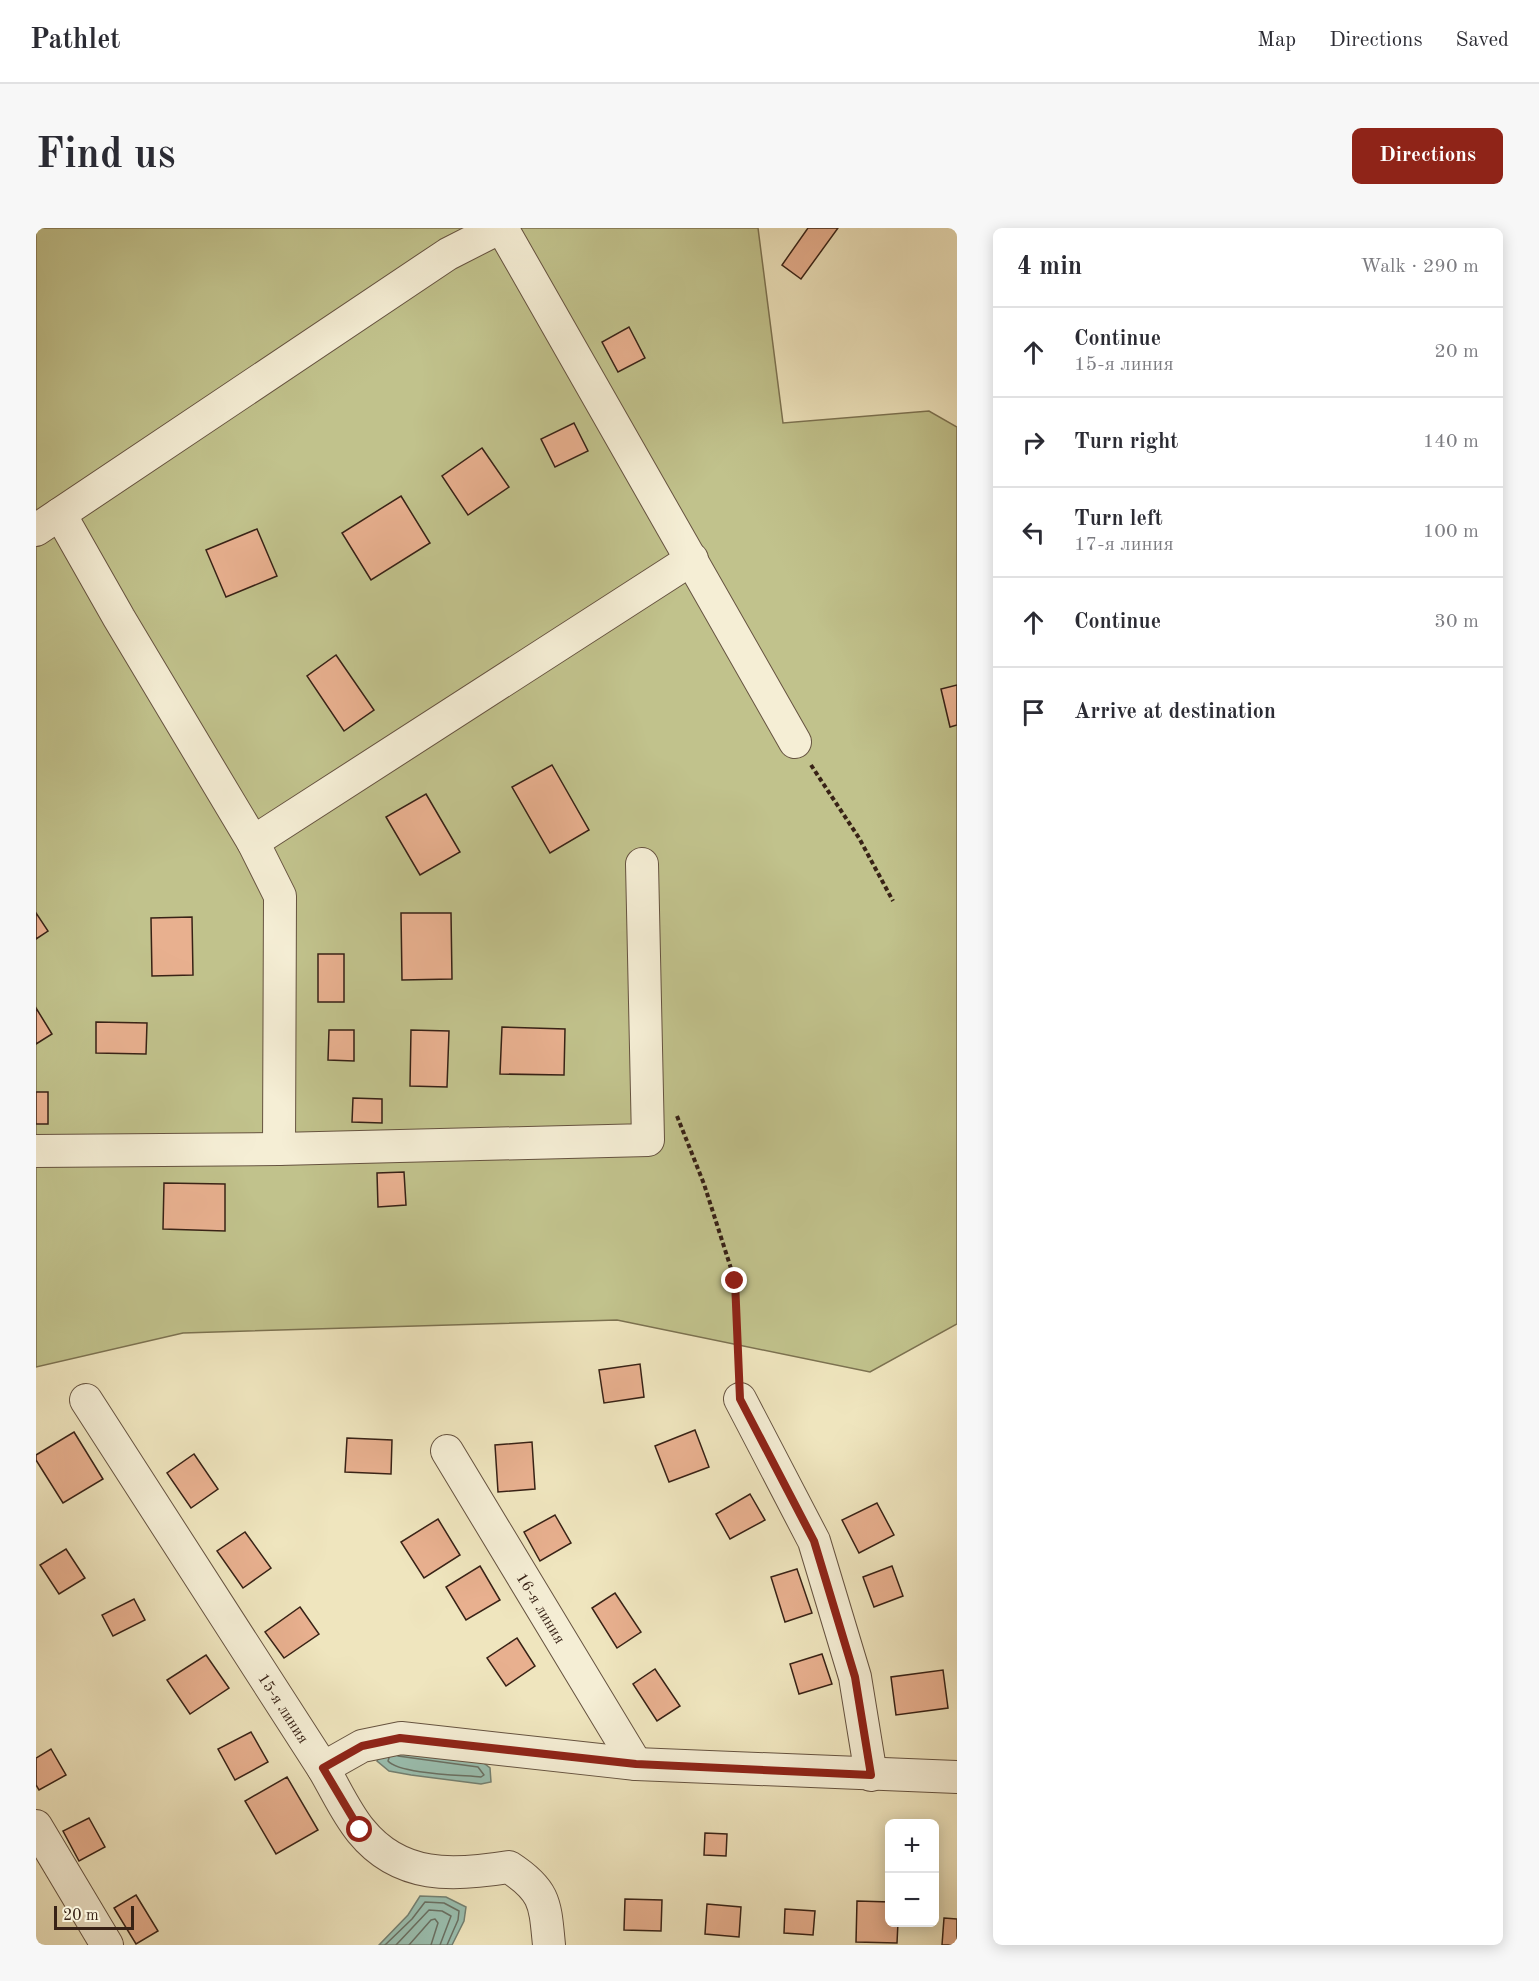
<!DOCTYPE html>
<meta charset="utf-8">
<style>
body{margin:0;font-family:"Old Standard TT",serif;background:#f7f7f7;color:#2b2b33}
.controls{position:absolute;right:18px;bottom:18px;display:grid;overflow:hidden;border-radius:9px;box-shadow:0 3px 15px #0003}
.controls button{width:54px;height:54px;display:grid;place-items:center;padding:0;border:0;border-bottom:2px solid #e1e1e2;background:#fff;color:#2b2b33;font:30px sans-serif}
.scale{position:absolute;left:18px;bottom:15px;width:80px;box-sizing:border-box;padding-left:6px;border:3px solid #382216;border-top:0;font-size:16px;line-height:21px;white-space:nowrap;color:#382216;-webkit-text-stroke:4px #f5eed5;paint-order:stroke}
.stop{position:absolute;width:18px;height:18px;margin:-14px;border:4px solid #8f2418;border-radius:50%;background:#fff}
.stop.end{background:#8f2418;border-color:#fff;box-shadow:0 2px 6px #0008}
.list{margin:0;padding:0;list-style:none}
h2{display:flex;justify-content:space-between;align-items:center;height:78px;margin:0;padding:0 24px;font-size:26px}
h2 small{font-size:20px;font-weight:400;color:#7c7c81}
.list li{display:grid;grid-template-columns:39px 1fr auto;gap:18px;align-items:center;box-sizing:border-box;height:90px;padding:0 24px;border-top:2px solid #e1e1e2}
.list b{display:block;font-size:22px;white-space:nowrap}
.list p{margin:0;font-size:20px;white-space:nowrap;color:#7c7c81}
.list em{font-size:20px;font-style:normal;color:#7c7c81}
.icon{flex:none;width:33px;height:33px;fill:none;stroke:currentColor;stroke-width:2;stroke-linecap:round;stroke-linejoin:round}
.map{position:relative;flex:none;width:921px;height:1717px;overflow:hidden;border-radius:9px}
header{display:flex;align-items:center;gap:36px;box-sizing:border-box;height:84px;padding:0 30px;background:#fff;border-bottom:2px solid #e1e1e2}
header strong{font-size:28px}
nav{display:flex;gap:33px;margin-inline-start:auto;font-size:21px}
.intro{display:flex;align-items:center;justify-content:space-between;box-sizing:border-box;height:144px;padding:0 36px}
h1{margin:0;font-size:42px}
.button{padding:15px 27px;border-radius:9px;background:#8f2418;color:#fff;font-size:21px;font-weight:700}
main{display:flex;gap:36px;padding:0 36px}
aside{flex:1;background:#fff;border-radius:9px;box-shadow:0 3px 15px #0003}
.map>svg:first-child{display:block}
.green{fill:#c1c28c;stroke:#7c7251;stroke-width:1.5}
.water{fill:#9abfb0;stroke:#738072;stroke-width:1.5}
.lines{fill:none;stroke-linecap:round;stroke-linejoin:round}
.shore{stroke:#697063;stroke-width:1.5}
.building{fill:#e8b08f;stroke:#382216;stroke-width:1.5}
.minor-casing{stroke:#665340;stroke-width:34}
.path{stroke:#382216;stroke-width:4;stroke-dasharray:4.5 3;stroke-linecap:butt}
.minor{stroke:#f5eed5;stroke-width:32}
.route{stroke:#8f2418;stroke-width:8}
.labels{text-anchor:middle;stroke-width:6;stroke-linejoin:round;paint-order:stroke}
.street-label{font-size:16px;fill:#382216;stroke:#f5eed5}
</style>
<header>
<strong>Pathlet</strong>
<nav><a>Map</a><a>Directions</a><a>Saved</a></nav>
</header>
<div class="intro"><h1>Find us</h1><a class="button">Directions</a></div>
<main>
<div class="map">
<svg width="921" height="1717" viewBox="0 0 921 1717">
<rect width="100%" height="100%" fill="#efe5be"/>
<filter id="stains"><feTurbulence type="fractalNoise" baseFrequency=".00333" numOctaves="4"/><feColorMatrix values="0 0 0 0 .2 0 0 0 0 .09 0 0 0 0 .02 0 0 0 .5 -.17"/></filter>
<radialGradient id="worn" r=".72"><stop offset=".6" stop-color="#630" stop-opacity="0"/><stop offset="1" stop-color="#630" stop-opacity=".3"/></radialGradient>
<!-- green -->
<path class="green" d="M0,0H722L747,195L893,183L921,199V1096L834,1144L581,1092L147,1105L0,1139Z"/>
<!-- water -->
<g class="water">
<path d="M359,1522L445,1533L454,1540L455,1554L445,1556L375,1547L353,1543L341,1533L345,1526Z"/>
<path d="M384,1668L410,1669L430,1679L428,1693L416,1717H343L372,1687Z"/>
</g>
<g class="lines">
<!-- shore -->
<g class="shore">
<path d="M353,1530L352,1533C363,1546 426,1547 445,1549L448,1547L442,1539L362,1528"/>
<path d="M349,1717L376,1691L389,1674L408,1675L423,1683L422,1692L411,1717"/>
<path d="M360,1717L393,1682L406,1683L415,1688L404,1717"/>
<path d="M373,1717L395,1692L399,1691L402,1695L395,1717"/>
</g>
</g>
<!-- building -->
<g class="building">
<path d="M772,0H802L765,51L746,37Z"/>
<path d="M593,99L609,130L582,144L566,114Z"/>
<path d="M538,195L552,223L519,239L505,211Z"/>
<path d="M446,220L473,259L432,287L406,248Z"/>
<path d="M365,268L394,315L335,352L306,305Z"/>
<path d="M221,301L241,348L190,369L170,322Z"/>
<path d="M300,427L338,482L308,503L271,448Z"/>
<path d="M921,457V497L914,499L905,461Z"/>
<path d="M516,537L553,602L514,625L476,559Z"/>
<path d="M390,566L424,624L384,647L350,589Z"/>
<path d="M0,685L12,703L0,711Z"/>
<path d="M365,685H415L416,751L366,752Z"/>
<path d="M156,689L157,747L116,748L115,690Z"/>
<rect x="282" y="726" width="26" height="48"/>
<path d="M0,780L16,806L0,816Z"/>
<path d="M60,794L111,795L110,826L60,825Z"/>
<path d="M466,799L529,801L528,847L464,846Z"/>
<path d="M293,802H318V833L292,832Z"/>
<path d="M375,802L413,803L411,859L374,858Z"/>
<rect x="0" y="864" width="12" height="32"/>
<path d="M317,870L346,871V895L316,894Z"/>
<path d="M368,944L370,977L342,979L341,945Z"/>
<path d="M128,955L189,956V1003L127,1001Z"/>
<path d="M604,1136L608,1169L568,1175L563,1142Z"/>
<path d="M659,1202L673,1239L633,1254L619,1218Z"/>
<path d="M38,1204L67,1251L27,1275L0,1232V1227Z"/>
<path d="M311,1210L356,1212L355,1246L309,1244Z"/>
<path d="M496,1214L499,1261L462,1264L459,1217Z"/>
<path d="M158,1226L182,1261L155,1280L131,1245Z"/>
<path d="M714,1266L729,1292L694,1311L680,1286Z"/>
<path d="M841,1275L858,1307L823,1325L806,1292Z"/>
<path d="M519,1287L535,1315L504,1333L488,1304Z"/>
<path d="M402,1291L424,1327L388,1350L365,1314Z"/>
<path d="M209,1304L235,1340L207,1360L181,1323Z"/>
<path d="M30,1321L49,1350L23,1366L4,1337Z"/>
<path d="M444,1338L464,1372L430,1392L410,1359Z"/>
<path d="M856,1338L867,1368L838,1379L827,1349Z"/>
<path d="M761,1341L776,1385L749,1394L735,1349Z"/>
<path d="M579,1365L605,1404L581,1420L556,1380Z"/>
<path d="M98,1371L109,1392L77,1408L66,1387Z"/>
<path d="M264,1379L283,1406L248,1430L229,1404Z"/>
<path d="M481,1410L499,1438L470,1458L451,1430Z"/>
<path d="M786,1426L796,1456L763,1466L754,1436Z"/>
<path d="M170,1427L193,1460L154,1486L131,1452Z"/>
<path d="M619,1441L644,1478L621,1493L597,1456Z"/>
<path d="M907,1442L912,1480L860,1487L855,1449Z"/>
<path d="M215,1504L232,1534L199,1552L182,1521Z"/>
<path d="M15,1521L30,1547L3,1562L0,1557V1530Z"/>
<path d="M251,1549L282,1602L240,1626L209,1573Z"/>
<path d="M53,1590L69,1619L43,1633L27,1603Z"/>
<path d="M669,1605L691,1606L690,1628L668,1627Z"/>
<path d="M100,1667L122,1703L100,1716L78,1680Z"/>
<path d="M589,1671L626,1672L625,1703L588,1702Z"/>
<path d="M821,1673L854,1674V1694H862L861,1715L820,1714Z"/>
<path d="M671,1676L705,1679L703,1709L669,1706Z"/>
<path d="M749,1681L779,1683L777,1707L748,1705Z"/>
<path d="M908,1690L921,1691V1717H906Z"/>
</g>
<g class="lines">
<defs>
<g id="minor">
<path d="M466,0L759,514"/>
<path d="M24,286L83,390L217,614L244,668L243,921"/>
<path d="M0,302L412,26L463,0"/>
<path d="M217,614L656,331"/>
<path d="M0,923L243,921L612,912L606,636"/>
<path d="M704,1171L778,1313L819,1449L835,1547"/>
<path id="s1" d="M50,1172L287,1540C299,1560 310,1585 325,1603C364,1651 417,1648 473,1639C510,1663 509,1676 513,1717"/>
<path id="s2" d="M411,1223L600,1536"/>
<path d="M287,1540L326,1518L365,1510L600,1536L921,1549"/>
<path d="M0,1598L71,1717"/>
</g>
</defs>
<!-- minor casing -->
<use href="#minor" class="minor-casing"/>
<!-- path -->
<g class="path">
<path d="M775,537L823,610L857,673"/>
<path d="M641,888L668,956L699,1053L703,1143"/>
</g>
<!-- minor -->
<use href="#minor" class="minor"/>
</g>
<g class="lines">
<!-- route -->
<path class="route" d="M324,1602L287,1540L326,1518L364,1510L600,1536L835,1547L819,1449L778,1313L704,1171L699,1053"/>
</g>
<g class="labels">
<!-- street labels -->
<g class="street-label">
<text dy="6" stroke="none"><textPath href="#s2" startOffset="183">16-я линия</textPath></text>
<text dy="6" stroke="none"><textPath href="#s1" startOffset="366">15-я линия</textPath></text>
</g>
</g>
<rect width="100%" height="100%" filter="url(#stains)"/>
<rect width="100%" height="100%" fill="url(#worn)"/>
</svg>
<div class="controls">
<button>+</button>
<button>−</button>
</div>
<div class="scale">20 m</div>
<div class="stop" style="left:324px;top:1602px"></div>
<div class="stop end" style="left:699px;top:1053px"></div>
</div>
<aside>
<h2>4 min<small>Walk · 290 m</small></h2>
<ul class="list">
<li><svg class="icon" aria-label="ahead" viewBox="0 0 24 24"><path d="M12 20V5M6 11l6-6 6 6"/></svg><div><b>Continue</b><p>15-я линия</p></div><em>20 m</em></li>
<li><svg class="icon" aria-label="right" viewBox="0 0 24 24"><path d="M7 20v-9h11M14 6l5 5-5 5"/></svg><div><b>Turn right</b></div><em>140 m</em></li>
<li><svg class="icon" aria-label="left" viewBox="0 0 24 24"><path d="M17 20v-9H6M10 6l-5 5 5 5"/></svg><div><b>Turn left</b><p>17-я линия</p></div><em>100 m</em></li>
<li><svg class="icon" aria-label="ahead" viewBox="0 0 24 24"><path d="M12 20V5M6 11l6-6 6 6"/></svg><div><b>Continue</b></div><em>30 m</em></li>
<li><svg class="icon" aria-label="arrive" viewBox="0 0 24 24"><path d="M6 21V4h12l-3 4 3 4H6"/></svg><div><b>Arrive at destination</b></div></li>
</ul>
</aside>
</main>
